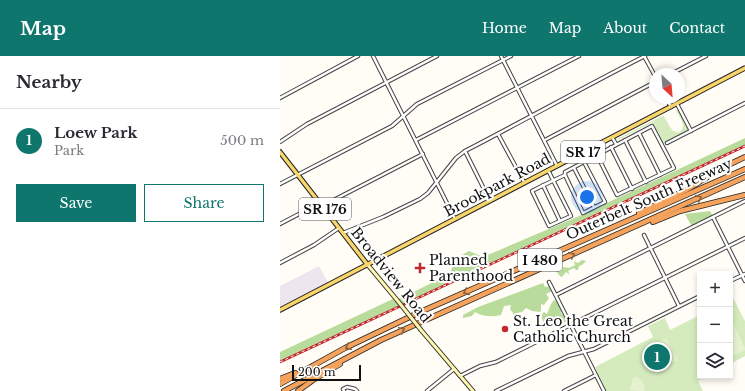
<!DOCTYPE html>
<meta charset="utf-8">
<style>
body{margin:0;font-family:"Libre Baskerville",serif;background:#f2f2f3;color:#2b2b33}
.controls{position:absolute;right:12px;bottom:12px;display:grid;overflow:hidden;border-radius:0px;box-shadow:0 2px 6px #0003}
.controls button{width:36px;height:36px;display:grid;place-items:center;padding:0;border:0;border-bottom:1px solid #e1e1e2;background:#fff;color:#2b2b33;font:20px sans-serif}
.compass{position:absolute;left:369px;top:12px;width:36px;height:36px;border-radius:50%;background:#fff;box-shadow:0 2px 6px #0003;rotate:154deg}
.scale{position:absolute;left:12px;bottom:10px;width:69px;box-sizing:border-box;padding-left:4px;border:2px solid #111;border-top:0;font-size:11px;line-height:14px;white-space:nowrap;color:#111;-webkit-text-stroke:3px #fff;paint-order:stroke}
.you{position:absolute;left:307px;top:141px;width:14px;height:14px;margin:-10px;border:3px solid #fff;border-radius:50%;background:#1a73e8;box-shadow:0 0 0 6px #1a73e833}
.badge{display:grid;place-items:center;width:26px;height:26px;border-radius:50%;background:#0f766e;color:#fff;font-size:13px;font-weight:700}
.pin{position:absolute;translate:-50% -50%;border:2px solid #fff;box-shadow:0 1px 4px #0006}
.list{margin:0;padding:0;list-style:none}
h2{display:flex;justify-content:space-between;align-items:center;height:52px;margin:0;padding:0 16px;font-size:17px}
h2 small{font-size:13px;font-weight:400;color:#7c7c81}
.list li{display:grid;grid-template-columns:26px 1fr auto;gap:12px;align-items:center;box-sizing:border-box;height:64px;padding:0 16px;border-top:1px solid #e1e1e2}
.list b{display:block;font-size:15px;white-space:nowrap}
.list p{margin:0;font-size:13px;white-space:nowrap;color:#7c7c81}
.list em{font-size:13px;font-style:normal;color:#7c7c81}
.actions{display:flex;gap:8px;padding:12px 16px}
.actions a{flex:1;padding:9px 0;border:1px solid #0f766e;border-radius:0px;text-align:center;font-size:14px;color:#0f766e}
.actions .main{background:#0f766e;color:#fff}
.icon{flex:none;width:22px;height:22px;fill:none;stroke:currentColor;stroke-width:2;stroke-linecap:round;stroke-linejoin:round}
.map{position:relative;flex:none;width:465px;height:335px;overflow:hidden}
header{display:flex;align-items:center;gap:24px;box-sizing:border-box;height:56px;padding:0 20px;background:#0f766e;color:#fff}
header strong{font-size:19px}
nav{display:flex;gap:22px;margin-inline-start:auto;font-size:14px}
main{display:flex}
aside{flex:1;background:#fff}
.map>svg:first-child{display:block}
.industrial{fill:#eee6ef}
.green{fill:#d5ebbd}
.forest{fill:#b9dc9c}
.pitch{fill:#e6f2cf}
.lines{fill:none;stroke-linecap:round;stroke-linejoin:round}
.minor-casing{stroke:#444;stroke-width:4.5}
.secondary-casing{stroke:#333;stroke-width:5}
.primary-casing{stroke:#222;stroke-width:5.5}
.motorway-casing{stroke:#222;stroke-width:6}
.minor{stroke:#fff;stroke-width:2.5}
.secondary{stroke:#fff6b0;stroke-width:3}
.primary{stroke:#f9d66b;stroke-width:3.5}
.motorway{stroke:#f5a25d;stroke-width:4.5}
.rail-casing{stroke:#c4262e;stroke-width:2.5}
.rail{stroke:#fff;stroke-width:1;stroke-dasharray:3;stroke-linecap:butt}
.secondary-bridge-casing{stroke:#333;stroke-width:5;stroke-linecap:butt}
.secondary-bridge{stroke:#fff6b0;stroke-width:3}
.oneway{stroke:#8e613b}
.poi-dot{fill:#c4262e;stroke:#fff;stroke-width:1.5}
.labels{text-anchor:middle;stroke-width:4;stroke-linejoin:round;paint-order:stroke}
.shield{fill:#fff;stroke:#585858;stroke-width:1}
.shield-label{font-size:13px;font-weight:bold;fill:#111}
.street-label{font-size:14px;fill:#111;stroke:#fff}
.poi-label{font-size:14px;fill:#111;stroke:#fff;text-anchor:start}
</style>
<header>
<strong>Map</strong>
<nav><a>Home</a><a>Map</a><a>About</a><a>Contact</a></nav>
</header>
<main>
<aside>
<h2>Nearby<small></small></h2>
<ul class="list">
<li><span class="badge">1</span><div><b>Loew Park</b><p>Park</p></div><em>500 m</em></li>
</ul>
<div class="actions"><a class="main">Save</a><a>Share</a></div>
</aside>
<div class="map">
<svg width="465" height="335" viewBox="0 0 465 335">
<rect width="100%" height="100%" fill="#fffdf5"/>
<!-- industrial -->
<path class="industrial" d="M39,210L49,228L0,254V230Z"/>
<!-- green -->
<g class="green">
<path d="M399,53L410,74L383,88L372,67L375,65L338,84L337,83L382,60H385L384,61C389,66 390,78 400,76C407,70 400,62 396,55Z"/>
<path d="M453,242L465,265V300L450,308V243Z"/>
<path d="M420,259V320H426L418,325L423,335H326L315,311L373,281L368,270L385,262L390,274Z"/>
</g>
<!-- forest -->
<g class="forest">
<path d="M465,82V90L0,306V296L115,242L117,244L170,218L175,203L189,195L203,201L297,161Z"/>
<path d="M430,155L433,161L412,171L405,158Z"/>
<path d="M302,204L306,205L302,209L299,210L298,214H296L294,212L288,215L290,219L286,216L282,221L280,220L275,214L285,211L289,212L295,209L294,205L298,207Z"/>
<path d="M263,227L265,231L270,230L272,235L266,238L269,242L264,249L261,248V254L260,256L252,255L246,252L242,256L237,257V260H235L230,253L231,249L224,250L221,259C212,261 204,261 195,256L192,260L183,262V259L198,251Z"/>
<path d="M274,244L278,246L281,254V257L284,260L286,266L279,267L276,265L265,271L261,259L264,256L267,258L271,248Z"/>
</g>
<!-- pitch -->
<g class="pitch">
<path d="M450,261L465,292V294L450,301Z"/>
<path d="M386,282L398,304C386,308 375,306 365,299L363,295Z"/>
<path d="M353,321H357C362,324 366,329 364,335L350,334Z"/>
</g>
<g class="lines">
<defs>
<g id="minor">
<path d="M93,0L175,163"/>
<path d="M221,0L277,110"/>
<path d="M364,0L375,20"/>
<path d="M391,18L426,0"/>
<path d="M0,42L78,0"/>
<path d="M386,42L391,51"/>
<path d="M397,48L411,75"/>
<path d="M359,77L380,119"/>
<path d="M218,78L244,126"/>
<path d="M332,81L336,88"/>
<path d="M136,84L299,0"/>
<path d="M265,84L375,26"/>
<path d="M345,84L366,126"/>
<path d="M0,86L27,68L157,0"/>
<path d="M387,87L465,47"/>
<path d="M331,91L352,133"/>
<path d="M185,95L210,145"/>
<path d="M294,112L314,151"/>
<path d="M268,114L291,160L269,170L252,135C262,130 274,124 285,119V116L372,70L394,112L337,139L317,99"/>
<path d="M285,119L303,157L325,146L304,106"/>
<path d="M0,128L112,70L137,48L231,0"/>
<path d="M263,129L280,165"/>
<path d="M42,150L143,98"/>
<path d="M433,161L465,225"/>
<path d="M0,168L40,147"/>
<path d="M63,177L103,161L140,143L148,137L176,102L185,95C245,64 304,31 365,0"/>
<path d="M364,179L399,250"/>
<path d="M0,207L34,189L59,172"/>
<path d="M450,225L465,218"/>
<path d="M269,226L324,335"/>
<path d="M276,239L465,145"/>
<path d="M180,320L200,310L216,306L465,182"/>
<path d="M64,335L63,333L67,331L75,333L77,335"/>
<path d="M147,335L174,313"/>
<path d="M216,335L288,300L314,293L420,240"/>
<path d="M284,335L316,319"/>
</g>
<g id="secondary">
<path d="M87,208L117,244"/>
<path d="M141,274L193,335"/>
</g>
<g id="primary">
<path d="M0,96L87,208"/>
<path d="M0,254L465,12"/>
</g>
<g id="motorway">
<path d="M359,157L406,134L444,111L465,101"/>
<path d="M373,166L400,155L465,139"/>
<path d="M0,323L15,317"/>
<path d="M0,328L65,292L138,257L465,113"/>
<path d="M4,335L101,284L465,121"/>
<path d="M18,335L33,324L60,308"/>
</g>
</defs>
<!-- minor casing -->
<use href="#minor" class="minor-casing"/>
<!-- secondary casing -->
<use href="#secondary" class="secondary-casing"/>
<!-- primary casing -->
<use href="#primary" class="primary-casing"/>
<!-- motorway casing -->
<use href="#motorway" class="motorway-casing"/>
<!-- minor -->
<use href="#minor" class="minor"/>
<!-- secondary -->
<use href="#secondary" class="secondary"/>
<!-- primary -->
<use href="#primary" class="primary"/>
<!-- motorway -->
<use href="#motorway" class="motorway"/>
<defs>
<path id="rail" d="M0,306L465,90"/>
</defs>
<!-- rail casing -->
<use href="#rail" class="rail-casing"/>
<!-- rail -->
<use href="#rail" class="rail"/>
<defs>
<path id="secondary-bridge" d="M117,244L141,274"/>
</defs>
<!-- secondary-bridge casing -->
<use href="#secondary-bridge" class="secondary-bridge-casing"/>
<!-- secondary-bridge -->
<use href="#secondary-bridge" class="secondary-bridge"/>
</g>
<!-- one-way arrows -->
<defs><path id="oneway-chevron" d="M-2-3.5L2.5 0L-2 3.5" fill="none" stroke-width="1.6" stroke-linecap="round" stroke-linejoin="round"/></defs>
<g class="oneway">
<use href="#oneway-chevron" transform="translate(419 142) rotate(-24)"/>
<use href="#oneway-chevron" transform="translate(292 199) rotate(-24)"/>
<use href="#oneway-chevron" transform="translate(186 236) rotate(156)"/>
<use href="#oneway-chevron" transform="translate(122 274) rotate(-25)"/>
<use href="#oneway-chevron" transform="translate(68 291) rotate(153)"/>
</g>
<!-- markers -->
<g class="poi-dot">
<path d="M138 206h4v4h4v4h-4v4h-4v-4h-4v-4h4z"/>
<circle cx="225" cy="273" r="4"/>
</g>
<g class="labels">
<!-- shield labels -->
<g class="shield">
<rect x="281" y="85" width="44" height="22" rx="3"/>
<rect x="19" y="142" width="52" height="22" rx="3"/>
<rect x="238" y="193" width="44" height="22" rx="3"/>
</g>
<g class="shield-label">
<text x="303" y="101">SR 17</text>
<text x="45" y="158">SR 176</text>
<text x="260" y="209">I 480</text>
</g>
<!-- street labels -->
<g class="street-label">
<text transform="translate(217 129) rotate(-28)" y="5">Brookpark Road</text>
<text transform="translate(369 143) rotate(-24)" y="5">Outerbelt South Freeway</text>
<text transform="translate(111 219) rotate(51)" y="5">Broadview Road</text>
</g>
<!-- poi labels -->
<g class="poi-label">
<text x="149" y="209">Planned<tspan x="149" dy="16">Parenthood</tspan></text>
<text x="233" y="270">St. Leo the Great<tspan x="233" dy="16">Catholic Church</tspan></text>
</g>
</g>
</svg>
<div class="controls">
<button>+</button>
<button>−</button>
<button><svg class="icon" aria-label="layers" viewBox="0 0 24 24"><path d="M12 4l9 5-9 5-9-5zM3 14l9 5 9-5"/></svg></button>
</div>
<svg class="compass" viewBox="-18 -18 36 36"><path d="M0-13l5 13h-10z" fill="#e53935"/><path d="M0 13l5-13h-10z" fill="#7c7c81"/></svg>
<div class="scale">200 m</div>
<div class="you"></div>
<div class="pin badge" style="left:377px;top:301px">1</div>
</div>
</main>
